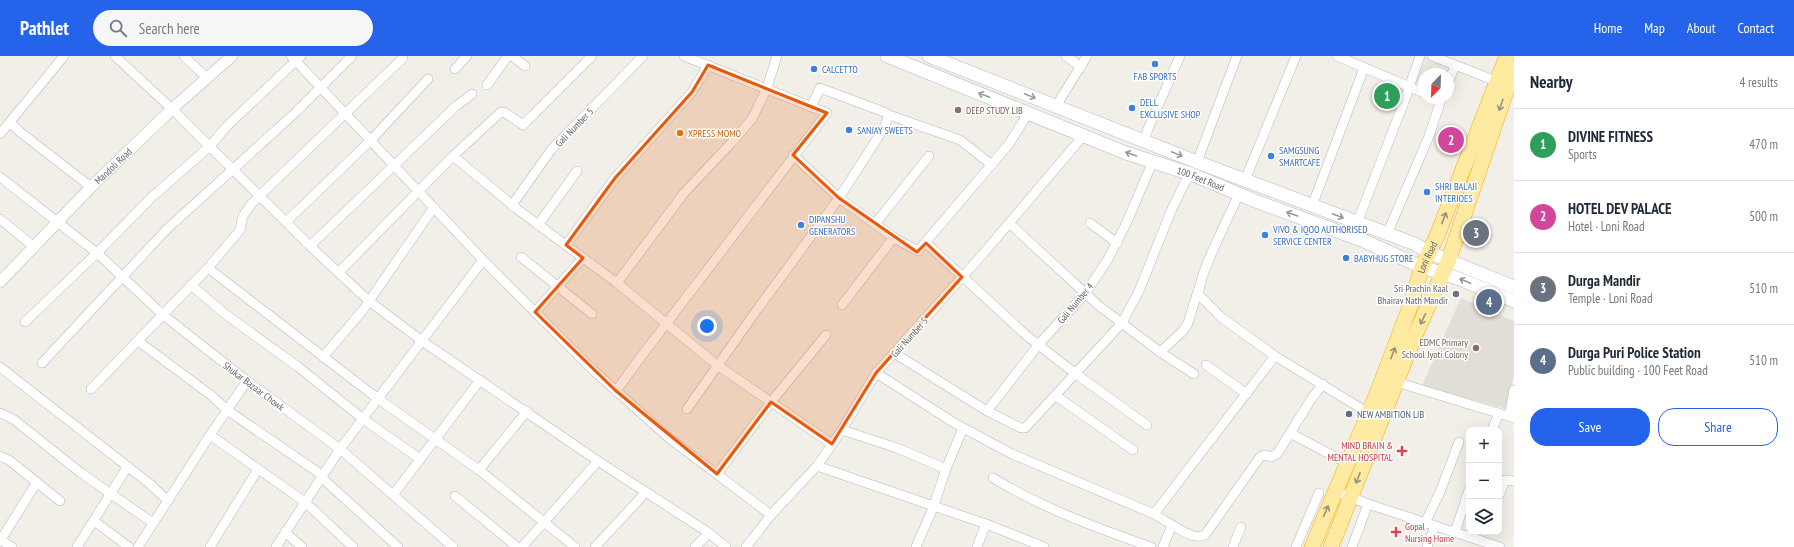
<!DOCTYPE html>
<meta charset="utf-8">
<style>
body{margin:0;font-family:"PT Sans Narrow",sans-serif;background:#f6f6f7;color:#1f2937}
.controls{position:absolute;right:12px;bottom:12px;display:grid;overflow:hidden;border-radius:8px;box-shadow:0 4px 16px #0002}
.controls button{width:36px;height:36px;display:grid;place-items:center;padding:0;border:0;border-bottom:1px solid #e0e1e3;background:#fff;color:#1f2937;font:20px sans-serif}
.compass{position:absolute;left:1418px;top:12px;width:36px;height:36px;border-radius:50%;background:#fff;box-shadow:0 4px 16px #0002;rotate:203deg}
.you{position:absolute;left:707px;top:270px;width:14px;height:14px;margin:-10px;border:3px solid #fff;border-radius:50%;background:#1a73e8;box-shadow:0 0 0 6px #1a73e833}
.badge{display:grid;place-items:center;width:26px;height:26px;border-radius:50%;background:#2563eb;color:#fff;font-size:13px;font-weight:700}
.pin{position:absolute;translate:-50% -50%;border:2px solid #fff;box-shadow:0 1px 4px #0006}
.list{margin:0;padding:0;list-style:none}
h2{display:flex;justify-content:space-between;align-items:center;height:52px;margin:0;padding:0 16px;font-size:17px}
h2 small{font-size:13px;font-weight:400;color:#747a83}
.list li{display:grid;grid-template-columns:26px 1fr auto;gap:12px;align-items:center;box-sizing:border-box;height:72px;padding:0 16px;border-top:1px solid #e0e1e3}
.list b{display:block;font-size:15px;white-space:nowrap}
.list p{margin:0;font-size:13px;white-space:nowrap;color:#747a83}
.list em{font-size:13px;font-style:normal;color:#747a83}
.actions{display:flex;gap:8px;padding:12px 16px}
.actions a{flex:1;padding:9px 0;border:1px solid #2563eb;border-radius:16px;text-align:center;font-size:14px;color:#2563eb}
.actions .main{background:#2563eb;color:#fff}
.icon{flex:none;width:22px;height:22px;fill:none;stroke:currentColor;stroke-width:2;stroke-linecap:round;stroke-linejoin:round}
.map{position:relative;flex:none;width:1514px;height:491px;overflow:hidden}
header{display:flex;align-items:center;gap:24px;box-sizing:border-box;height:56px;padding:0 20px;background:#2563eb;color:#fff}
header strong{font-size:19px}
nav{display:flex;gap:22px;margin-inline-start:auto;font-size:14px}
.search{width:280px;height:36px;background:#f6f6f7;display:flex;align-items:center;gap:10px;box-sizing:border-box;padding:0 14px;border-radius:22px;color:#747a83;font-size:15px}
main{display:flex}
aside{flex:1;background:#fff}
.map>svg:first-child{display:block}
.education{fill:#e1ded6}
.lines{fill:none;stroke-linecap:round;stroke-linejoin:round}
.minor-casing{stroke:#b5b8bc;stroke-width:10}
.tertiary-casing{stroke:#b5b8bc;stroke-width:12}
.secondary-casing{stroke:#b6babf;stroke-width:14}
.trunk-casing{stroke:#f9ab00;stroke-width:16}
.minor{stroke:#fff;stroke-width:9}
.tertiary{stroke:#fff;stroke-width:11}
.secondary{stroke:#fff;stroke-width:13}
.trunk{stroke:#feeaa1;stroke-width:15}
.oneway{stroke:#979a9d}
.oneway2{stroke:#97927c}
.marked{fill:#e8590c;fill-opacity:0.2;stroke:#e8590c;stroke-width:3;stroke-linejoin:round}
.shop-dot{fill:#3f7fe0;stroke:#fff;stroke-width:1.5}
.education-dot{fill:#8d6e63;stroke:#fff;stroke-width:1.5}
.food-dot{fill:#e8710a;stroke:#fff;stroke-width:1.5}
.worship-dot{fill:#6b7280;stroke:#fff;stroke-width:1.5}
.service-dot{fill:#5c6f8a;stroke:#fff;stroke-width:1.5}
.health-dot{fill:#e0444e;stroke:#fff;stroke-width:1.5}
.labels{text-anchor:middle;stroke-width:3;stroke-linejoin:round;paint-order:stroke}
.shop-label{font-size:10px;fill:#366cbe;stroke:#fff;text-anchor:start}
.education-label{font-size:10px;fill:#785e54;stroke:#fff;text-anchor:start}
.street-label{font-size:10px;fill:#5f6368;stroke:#fff}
.food-label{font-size:10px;fill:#c56008;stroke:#fff;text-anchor:start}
.worship-label{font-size:10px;fill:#5b616d;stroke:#fff;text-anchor:end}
.service-label{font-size:10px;fill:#4e5e75;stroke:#fff;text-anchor:start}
.health-label{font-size:10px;fill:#be3a42;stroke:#fff;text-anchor:end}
</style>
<header>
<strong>Pathlet</strong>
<div class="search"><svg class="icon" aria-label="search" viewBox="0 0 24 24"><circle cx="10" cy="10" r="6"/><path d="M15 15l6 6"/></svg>Search here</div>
<nav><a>Home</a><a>Map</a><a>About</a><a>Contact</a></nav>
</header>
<main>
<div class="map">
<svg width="1514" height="491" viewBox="0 0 1514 491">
<rect width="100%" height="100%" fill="#f1efe8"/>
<!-- education -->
<path class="education" d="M1461,242L1514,265V318L1506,353L1422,330Z"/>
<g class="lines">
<defs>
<g id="minor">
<path d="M115,0L172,53L310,190L369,245L422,285L598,405L709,477L726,491"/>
<path d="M184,0L207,22"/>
<path d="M291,0L483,204L594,315L669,382L771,459"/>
<path d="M512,0L525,10"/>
<path d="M1066,0L1081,11"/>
<path d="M1337,0L1424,37"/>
<path d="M1432,0L1501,27"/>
<path d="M455,13L467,0"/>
<path d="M1448,27L1455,10"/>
<path d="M487,29L508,0"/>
<path d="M1056,50L1087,0"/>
<path d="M889,59L960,84L992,109"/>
<path d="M10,66L20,76L91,131"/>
<path d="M0,78L64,0"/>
<path d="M1144,85L1148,73L1180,0"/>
<path d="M793,99L839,142L896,183L918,195L1009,88L1029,56"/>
<path d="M453,100L517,153L617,227L717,309L832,388"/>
<path d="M1197,106L1237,0"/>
<path d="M0,121L97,197L162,258L247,325L340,393L453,491"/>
<path d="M1245,124L1296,0"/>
<path d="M1239,138C1231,157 1196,223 1199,239L1222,262L1275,300L1362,353"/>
<path d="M512,149L551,94L643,0"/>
<path d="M1312,150L1364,12"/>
<path d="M0,163L33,190"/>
<path d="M286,166L370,85L428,23"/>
<path d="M1009,167L1098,249L1160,296L1194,318"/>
<path d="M1090,167L1117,187"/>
<path d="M1357,167L1404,46L1420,0"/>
<path d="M875,168L929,100"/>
<path d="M538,169L577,115"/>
<path d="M1387,178L1429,80L1441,44"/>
<path d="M926,187L1027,280L1076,318L1147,369"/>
<path d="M566,189L615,122L692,36L708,9"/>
<path d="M310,190L455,51L472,38"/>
<path d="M521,201L592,258"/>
<path d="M208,212L377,342L479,414L575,491"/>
<path d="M339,216L453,100L501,56H504L523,69L592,0"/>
<path d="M617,227L684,137L732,86L752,63L767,32L777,0"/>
<path d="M191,229L225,258L297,310L363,363L420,403"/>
<path d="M842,249L894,181"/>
<path d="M535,256L583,202"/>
<path d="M25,266L97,197L152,141L210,90L227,70L301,0"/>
<path d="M138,285L212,340L227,354L322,419"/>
<path d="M1160,296L1183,275L1188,267L1198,235"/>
<path d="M894,297L987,355L1021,372H1025L1122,267L1139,235L1171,155L1185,126L1191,118"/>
<path d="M323,301L363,254L434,151"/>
<path d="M42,307L167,173L295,57L352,0"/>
<path d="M1206,309L1247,338"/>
<path d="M0,311L150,428L168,445"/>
<path d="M876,317L956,368L1012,398L1154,458L1172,469L1163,491"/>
<path d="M1393,325L1514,362"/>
<path d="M91,333L208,212L240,174L243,160L252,147L403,2"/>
<path d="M616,335L640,302L827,57L684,0"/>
<path d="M1056,340L1133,394"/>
<path d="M687,353L754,258L839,142L884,72L889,59L884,56L820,32L811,51"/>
<path d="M987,355L1039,288L1085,238L1108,203L1126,168L1153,105"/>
<path d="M0,357L13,363L81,417L153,467"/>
<path d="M1509,360L1514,334"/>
<path d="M842,374L897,392L946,413L933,452L916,491"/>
<path d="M1492,374L1499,357"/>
<path d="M1290,377L1339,403L1348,406"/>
<path d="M210,379L305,446L353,491"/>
<path d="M0,400L9,404L60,445"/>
<path d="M817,410L986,468L1044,491"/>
<path d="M946,413L963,372"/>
<path d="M479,414L527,355"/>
<path d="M717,418L771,346L826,279"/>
<path d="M321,421L398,491"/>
<path d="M993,422C1042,452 1097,472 1151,491"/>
<path d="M1335,435L1368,448L1500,491"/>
<path d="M393,439L480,324"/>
<path d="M1499,439L1505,424L1514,425"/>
<path d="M455,440L517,491"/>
<path d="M1154,458L1275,300"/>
<path d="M94,465L129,491"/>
<path d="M1425,467L1440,436L1459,386"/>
<path d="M1172,469C1182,474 1193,484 1205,479L1260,401L1265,399L1271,401L1277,398L1312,342L1323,328"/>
<path d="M285,476L302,491"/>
<path d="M1455,476L1469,434"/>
<path d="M1,484L12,491"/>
<path d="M0,485L37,426"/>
<path d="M77,491L128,410"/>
<path d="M138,491L210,379L247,325"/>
<path d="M210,491L258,413"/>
<path d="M276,491L340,393L483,204"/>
<path d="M522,491L598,405"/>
<path d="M595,491L646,436"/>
<path d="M695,491L709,477"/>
<path d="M746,491L771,459L817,410L842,374L876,317L982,199L1084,79"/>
<path d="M977,491L986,468"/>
<path d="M1233,491L1241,471"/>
<path d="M1296,491L1319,437"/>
<path d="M1352,491L1368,448"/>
<path d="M1427,491L1435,470"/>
</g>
<g id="tertiary">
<path id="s1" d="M0,226L91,131L172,53L232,0"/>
</g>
<g id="secondary">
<path id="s2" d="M887,0L1126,97L1191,118L1258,146L1364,185L1422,211L1454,221L1514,245"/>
<path d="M929,0L1197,106L1415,188L1428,196L1514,231"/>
</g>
<g id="trunk">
<path id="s3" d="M1312,491L1378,335L1411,248L1422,211L1437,180L1507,0"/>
<path d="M1331,491L1413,284L1449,203L1514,12"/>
</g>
</defs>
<!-- minor casing -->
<use href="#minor" class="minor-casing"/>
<!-- tertiary casing -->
<use href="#tertiary" class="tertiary-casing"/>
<!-- secondary casing -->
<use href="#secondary" class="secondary-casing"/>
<!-- trunk casing -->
<use href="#trunk" class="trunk-casing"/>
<!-- minor -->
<use href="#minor" class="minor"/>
<!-- tertiary -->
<use href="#tertiary" class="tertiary"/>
<!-- secondary -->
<use href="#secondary" class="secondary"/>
<!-- trunk -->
<use href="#trunk" class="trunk"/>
</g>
<!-- one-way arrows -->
<defs><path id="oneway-shaft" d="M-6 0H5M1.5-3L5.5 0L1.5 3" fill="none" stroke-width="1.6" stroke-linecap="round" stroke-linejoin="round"/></defs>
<g class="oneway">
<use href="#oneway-shaft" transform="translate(984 39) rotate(-159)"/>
<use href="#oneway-shaft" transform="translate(1030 40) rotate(22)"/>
<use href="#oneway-shaft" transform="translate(1131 98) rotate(-161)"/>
<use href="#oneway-shaft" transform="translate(1177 98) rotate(22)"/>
<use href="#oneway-shaft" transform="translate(1292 158) rotate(-160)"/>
<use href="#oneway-shaft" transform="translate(1338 160) rotate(21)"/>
<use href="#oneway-shaft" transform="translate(1465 225) rotate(-157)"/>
</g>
<g class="oneway2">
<use href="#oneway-shaft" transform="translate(1501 49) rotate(109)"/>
<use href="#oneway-shaft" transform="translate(1444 162) rotate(-69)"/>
<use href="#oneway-shaft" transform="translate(1423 263) rotate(115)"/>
<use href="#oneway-shaft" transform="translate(1393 297) rotate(-69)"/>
<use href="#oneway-shaft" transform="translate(1358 422) rotate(111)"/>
<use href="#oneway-shaft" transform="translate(1326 455) rotate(-66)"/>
</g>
<!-- marked area -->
<path class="marked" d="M708,9L827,57L793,99L839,142L917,196L926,187L962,221L876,317L832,388L771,346L717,418L616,335L535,256L583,202L566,189L615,122L692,36Z"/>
<!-- markers -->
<g class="shop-dot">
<circle cx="1155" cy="8" r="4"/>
<circle cx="814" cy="13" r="4"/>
<circle cx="1132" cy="52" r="4"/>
<circle cx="849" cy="74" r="4"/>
<circle cx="1271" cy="100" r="4"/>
<circle cx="1427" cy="136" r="4"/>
<circle cx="801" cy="169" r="4"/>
<circle cx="1265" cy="179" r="4"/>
<circle cx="1346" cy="202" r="4"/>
</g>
<g class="education-dot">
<circle cx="958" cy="54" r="4"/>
<circle cx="1476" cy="292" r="4"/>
</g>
<circle class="food-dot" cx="680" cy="77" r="4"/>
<circle class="worship-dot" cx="1456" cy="238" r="4"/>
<circle class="service-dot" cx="1349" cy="358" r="4"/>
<g class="health-dot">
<path d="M1400 389h4v4h4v4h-4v4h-4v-4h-4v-4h4z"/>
<path d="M1394 470h4v4h4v4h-4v4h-4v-4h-4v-4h4z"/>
</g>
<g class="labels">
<!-- shop labels -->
<g class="shop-label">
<text x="822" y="17">CALCETTO</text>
<text x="1155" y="24" text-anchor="middle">FAB SPORTS</text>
<text x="1140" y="50">DELL<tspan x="1140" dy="12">EXCLUSIVE SHOP</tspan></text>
<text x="857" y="78">SANJAY SWEETS</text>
<text x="1279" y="98">SAMGSUNG<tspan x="1279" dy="12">SMARTCAFE</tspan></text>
<text x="1435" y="134">SHRI BALAJI<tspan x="1435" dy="12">INTERIOES</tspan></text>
<text x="809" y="167">DIPANSHU<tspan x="809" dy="12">GENERATORS</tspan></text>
<text x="1273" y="177">VIVO &amp; IQOO AUTHORISED<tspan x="1273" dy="12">SERVICE CENTER</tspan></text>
<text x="1354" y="206">BABYHUG STORE</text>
</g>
<!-- education labels -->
<g class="education-label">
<text x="966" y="58">DEEP STUDY LIB</text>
<text x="1468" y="290" text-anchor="end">EDMC Primary<tspan x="1468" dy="12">School Jyoti Colony</tspan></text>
</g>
<!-- street labels -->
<g class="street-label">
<text transform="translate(574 71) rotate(-46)" y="4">Gali Number 5</text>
<text dy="4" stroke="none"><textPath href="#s1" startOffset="162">Mandoli Road</textPath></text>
<text dy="4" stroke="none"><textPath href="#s2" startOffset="337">100 Feet Road</textPath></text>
<text dy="4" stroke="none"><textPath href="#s3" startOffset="312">Loni Road</textPath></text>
<text transform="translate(1075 247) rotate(-50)" y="4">Gali Number 4</text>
<text transform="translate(909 281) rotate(-48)" y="4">Gali Number 5</text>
<text transform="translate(254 330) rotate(37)" y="4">Shukar Bazaar Chowk</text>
</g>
<!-- food labels -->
<g class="food-label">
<text x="688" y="81">XPRESS MOMO</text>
</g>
<!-- worship labels -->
<g class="worship-label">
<text x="1448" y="236">Sri Prachin Kaal<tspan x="1448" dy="12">Bhairav Nath Mandir</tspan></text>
</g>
<!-- service labels -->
<g class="service-label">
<text x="1357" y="362">NEW AMBITION LIB</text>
</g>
<!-- health labels -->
<g class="health-label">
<text x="1393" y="393">MIND BRAIN &amp;<tspan x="1393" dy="12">MENTAL HOSPITAL</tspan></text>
<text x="1405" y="474" text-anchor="start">Gopal<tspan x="1405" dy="12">Nursing Home</tspan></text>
</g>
</g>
</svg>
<div class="controls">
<button>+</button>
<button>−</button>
<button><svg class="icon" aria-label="layers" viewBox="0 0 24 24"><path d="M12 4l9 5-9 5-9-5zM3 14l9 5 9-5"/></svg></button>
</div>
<svg class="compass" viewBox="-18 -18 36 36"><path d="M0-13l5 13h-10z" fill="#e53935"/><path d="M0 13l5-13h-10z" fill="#747a83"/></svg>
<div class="you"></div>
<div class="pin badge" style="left:1387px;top:40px;background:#2e9e5b">1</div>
<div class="pin badge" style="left:1451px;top:84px;background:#d1479c">2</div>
<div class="pin badge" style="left:1476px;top:177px;background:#6b7280">3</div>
<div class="pin badge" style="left:1489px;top:246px;background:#5c6f8a">4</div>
</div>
<aside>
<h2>Nearby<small>4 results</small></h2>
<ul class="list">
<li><span class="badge" style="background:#2e9e5b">1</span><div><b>DIVINE FITNESS</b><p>Sports</p></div><em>470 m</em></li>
<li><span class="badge" style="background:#d1479c">2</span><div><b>HOTEL DEV PALACE</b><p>Hotel · Loni Road</p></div><em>500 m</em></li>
<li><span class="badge" style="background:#6b7280">3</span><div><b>Durga Mandir</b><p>Temple · Loni Road</p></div><em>510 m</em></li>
<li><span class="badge" style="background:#5c6f8a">4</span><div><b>Durga Puri Police Station</b><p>Public building · 100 Feet Road</p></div><em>510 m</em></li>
</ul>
<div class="actions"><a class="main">Save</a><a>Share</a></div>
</aside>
</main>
